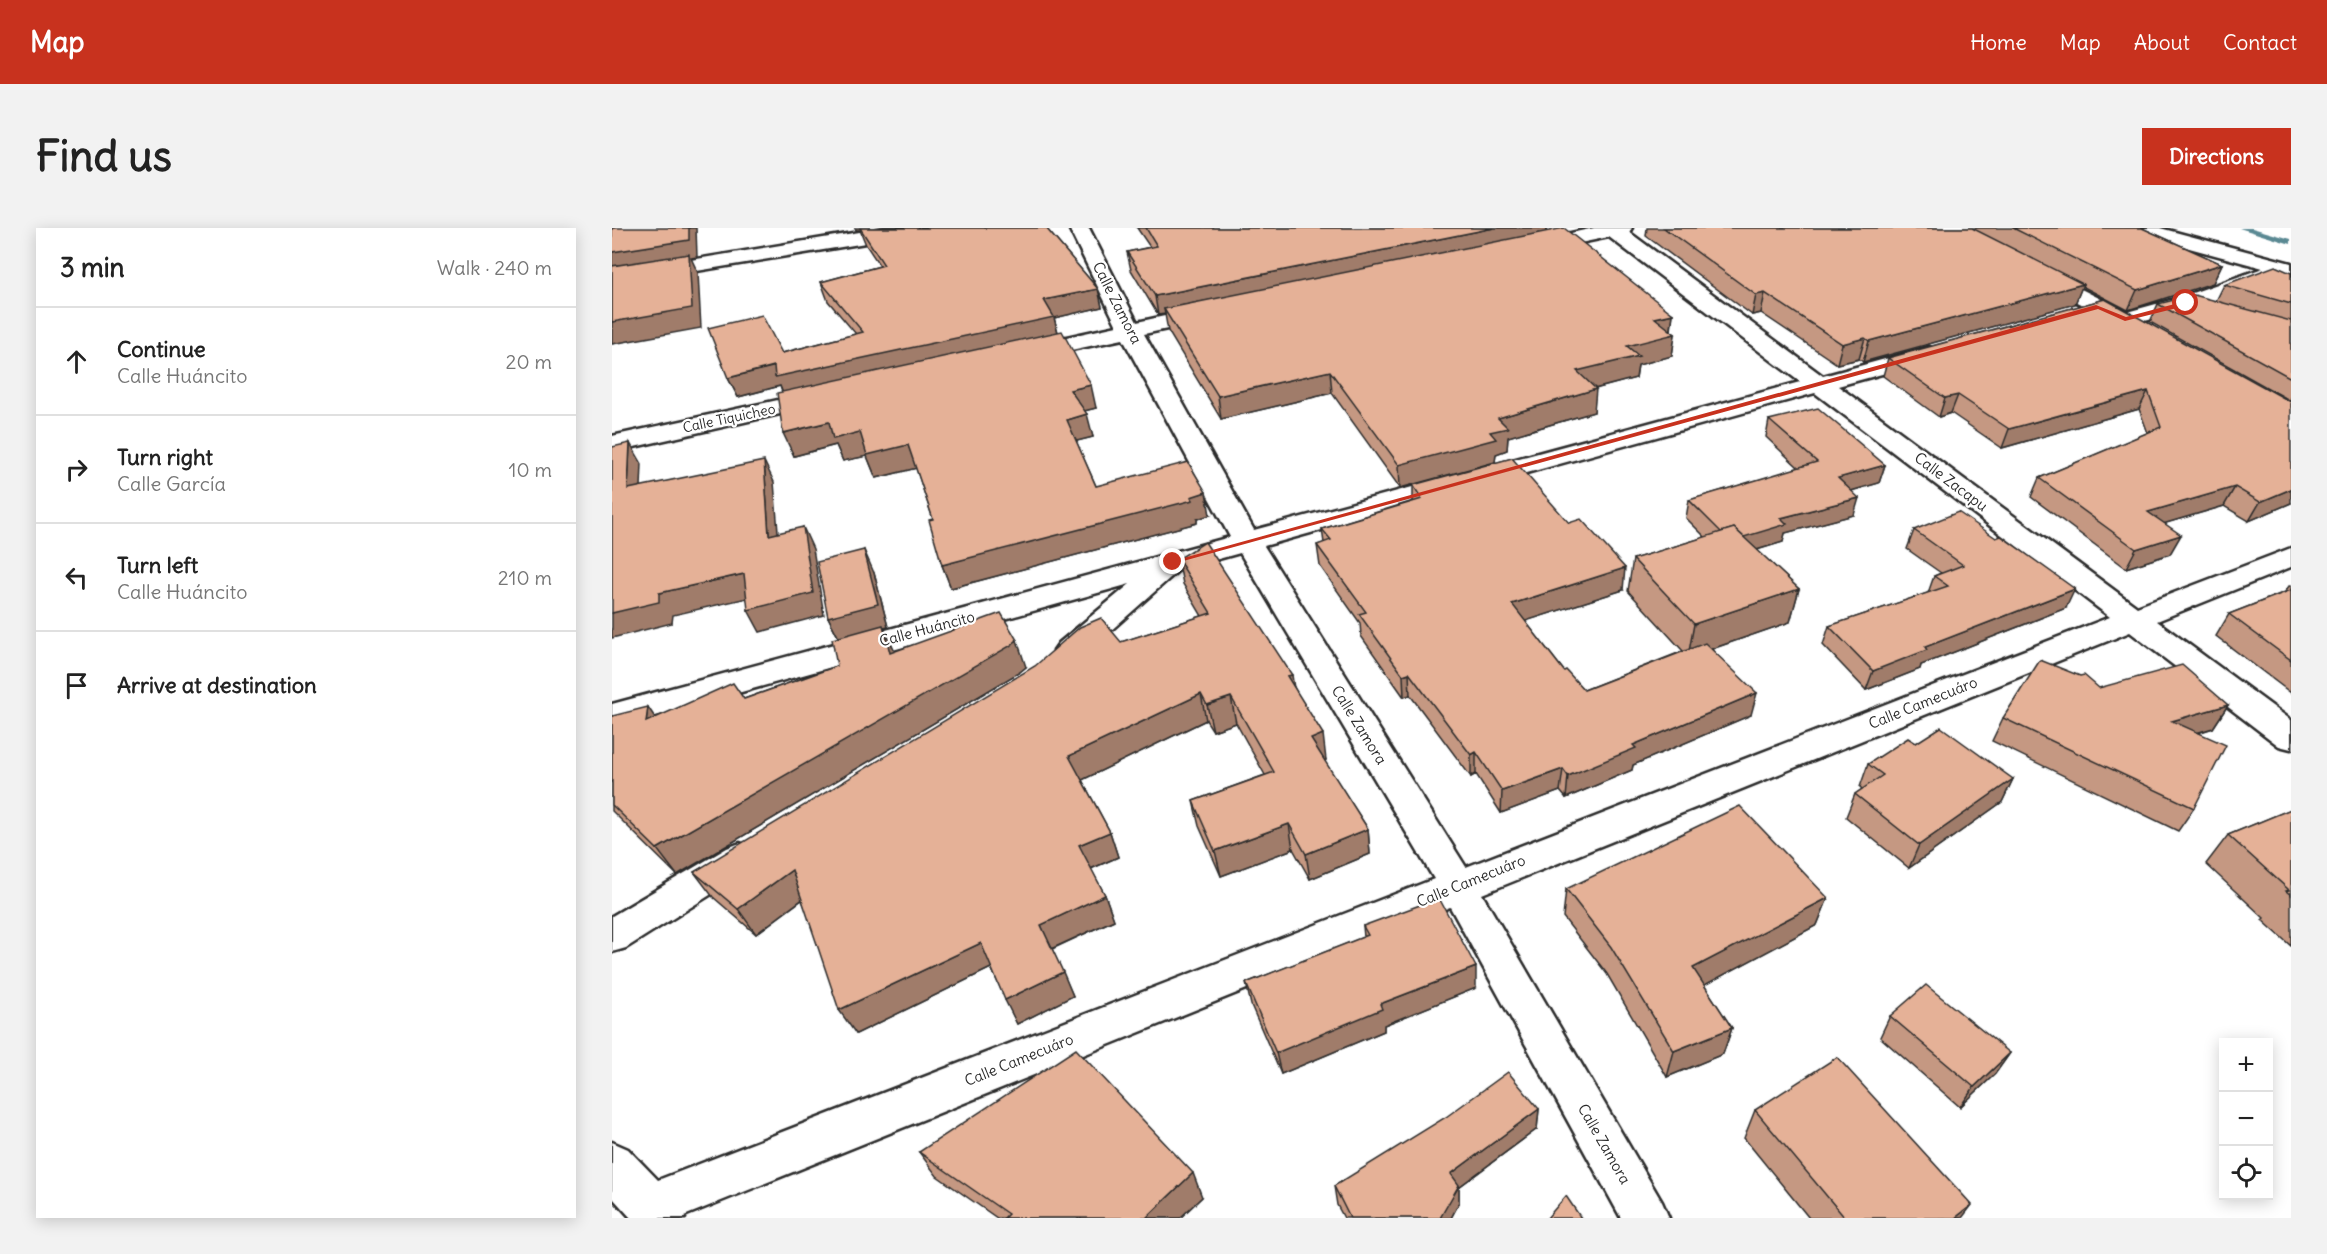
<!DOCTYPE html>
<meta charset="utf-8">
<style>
body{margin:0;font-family:Delius,sans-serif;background:#f2f2f2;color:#222}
.controls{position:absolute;right:18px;bottom:18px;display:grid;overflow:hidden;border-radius:0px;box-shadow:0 3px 15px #0003}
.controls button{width:54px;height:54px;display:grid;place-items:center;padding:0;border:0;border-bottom:2px solid #e0e0e0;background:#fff;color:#222;font:30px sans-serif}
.stop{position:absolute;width:18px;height:18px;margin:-14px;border:4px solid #c8321e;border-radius:50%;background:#fff}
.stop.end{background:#c8321e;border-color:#fff;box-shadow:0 2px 6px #0008}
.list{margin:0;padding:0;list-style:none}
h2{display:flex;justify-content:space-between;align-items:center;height:78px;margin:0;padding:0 24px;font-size:26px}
h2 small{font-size:20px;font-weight:400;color:#767676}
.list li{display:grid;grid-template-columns:39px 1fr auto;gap:18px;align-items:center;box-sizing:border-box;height:108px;padding:0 24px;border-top:2px solid #e0e0e0}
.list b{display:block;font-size:22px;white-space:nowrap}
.list p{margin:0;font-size:20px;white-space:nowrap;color:#767676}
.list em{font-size:20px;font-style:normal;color:#767676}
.icon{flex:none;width:33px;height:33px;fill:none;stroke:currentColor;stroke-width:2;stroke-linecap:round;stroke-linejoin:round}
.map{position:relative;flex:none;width:1679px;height:990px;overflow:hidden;border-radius:0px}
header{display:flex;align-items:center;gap:36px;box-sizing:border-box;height:84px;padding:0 30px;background:#c8321e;color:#fff}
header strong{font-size:28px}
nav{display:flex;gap:33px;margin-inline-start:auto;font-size:21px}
.intro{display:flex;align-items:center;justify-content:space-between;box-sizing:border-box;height:144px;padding:0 36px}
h1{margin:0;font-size:42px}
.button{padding:15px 27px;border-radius:0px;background:#c8321e;color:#fff;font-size:21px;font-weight:700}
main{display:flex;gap:36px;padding:0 36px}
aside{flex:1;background:#fff;border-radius:0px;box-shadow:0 3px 15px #0003}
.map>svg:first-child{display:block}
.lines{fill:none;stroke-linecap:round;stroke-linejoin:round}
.stream{fill:#5a8993;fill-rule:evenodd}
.minor-casing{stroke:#2b2b2b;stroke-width:5}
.minor{fill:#fff;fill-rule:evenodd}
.wall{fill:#c59882;stroke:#2b2b2b;stroke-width:1.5}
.shaded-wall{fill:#a07c6a;stroke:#2b2b2b;stroke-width:1.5}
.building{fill:#e5b197;stroke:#2b2b2b;stroke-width:1.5}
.route{fill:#c8321e}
.labels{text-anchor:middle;stroke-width:4.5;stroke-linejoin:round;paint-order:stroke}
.far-street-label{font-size:14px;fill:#2b2b2b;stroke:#fff}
.street-label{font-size:15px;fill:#2b2b2b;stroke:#fff}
</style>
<header>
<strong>Map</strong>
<nav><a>Home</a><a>Map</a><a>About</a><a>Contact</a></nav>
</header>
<div class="intro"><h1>Find us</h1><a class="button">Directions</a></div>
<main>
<aside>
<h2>3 min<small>Walk · 240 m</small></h2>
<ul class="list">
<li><svg class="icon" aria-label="ahead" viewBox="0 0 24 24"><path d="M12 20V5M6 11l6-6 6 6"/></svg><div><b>Continue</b><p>Calle Huáncito</p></div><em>20 m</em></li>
<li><svg class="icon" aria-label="right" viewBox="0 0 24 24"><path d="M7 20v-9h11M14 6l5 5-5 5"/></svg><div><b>Turn right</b><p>Calle García</p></div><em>10 m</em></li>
<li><svg class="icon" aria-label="left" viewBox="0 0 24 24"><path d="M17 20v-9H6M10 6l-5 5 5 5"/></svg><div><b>Turn left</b><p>Calle Huáncito</p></div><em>210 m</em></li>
<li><svg class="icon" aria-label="arrive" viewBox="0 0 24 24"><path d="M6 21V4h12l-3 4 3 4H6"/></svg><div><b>Arrive at destination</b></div></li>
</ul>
</aside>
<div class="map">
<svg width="1679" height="990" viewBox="0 0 1679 990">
<rect width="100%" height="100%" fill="#fff"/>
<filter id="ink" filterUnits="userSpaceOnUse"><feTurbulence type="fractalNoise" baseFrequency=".0167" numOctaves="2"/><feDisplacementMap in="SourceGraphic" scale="12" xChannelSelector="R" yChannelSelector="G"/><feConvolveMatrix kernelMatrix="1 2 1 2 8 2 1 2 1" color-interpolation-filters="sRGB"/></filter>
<g filter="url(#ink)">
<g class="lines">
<!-- stream -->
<path class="stream" d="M1627,0H1640L1679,11V16Z"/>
<defs>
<g id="minor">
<path d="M272,0H318L315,4L308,6L0,57V45Z"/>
<path d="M457,0H477L525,94L599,78L607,80L610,85L607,90L532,106L642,302L1188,154L997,9L920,25L913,23L910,19L913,15L982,0H1020L1017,4L1211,148L1317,119L1325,121L1329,126L1325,131L1226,158L1525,379L1679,320V339L1545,393L1679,492V521L1667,518L1518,404L870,666L1050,974L1057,990H1009L838,679L72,988L73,990H19L0,969V914L16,921L46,952L822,651L628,325L567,342L469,429L458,433L447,429L442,422L447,415L518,356L0,500V476L618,309L511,111L412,132L404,130L400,125L404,120L505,98ZM1203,165L1498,389L854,639L652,318Z"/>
<path d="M1515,0H1548L1679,35V47L1674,46L1582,80L1529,94L1526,99L1518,101L1419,51L1416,47L1419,43L1426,41L1433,43L1515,84L1566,70L1651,40L1518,4Z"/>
<path d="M212,162L221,164L224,169L221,174L0,224V208Z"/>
<path d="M128,615L141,620L146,630L141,640L14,720L0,724V688L115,620Z"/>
</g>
</defs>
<!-- minor casing -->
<use href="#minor" class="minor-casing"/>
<!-- minor -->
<use href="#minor" class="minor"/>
</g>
<!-- wall -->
<g class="wall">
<path d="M243,0H434L486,61L490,79L442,90L446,104L484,180L472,183L481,209L464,213L484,258L598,287L585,291V295L339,360L330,337L321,291L304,240L264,250L255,228L231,233L224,217L182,228L170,164L168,158L126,169L116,150L170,125L244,106L216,73L209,54L268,38L254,17L248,2H244Z"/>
<path d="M525,0H935L934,4L1061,86L1059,103L1063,106L1060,128L1026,137L1024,150L983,161L982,184L896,209L895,222L884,226L883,234L788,260L720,165L609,191L556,103L553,86L546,87L519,42L515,24L538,19Z"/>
<path d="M1035,0H1530L1610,36L1601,55L1516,82L1470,58L1463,76L1251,134L1247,131L1225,136L1149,85L1140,87L1034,8Z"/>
<path d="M1679,45V173L1538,94L1546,76L1604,73L1612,57Z"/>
<path d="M1493,71L1679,275L1637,293L1612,278L1553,295L1558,326L1514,340L1419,269L1427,250L1536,205L1527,181L1390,220L1339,185L1327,189L1271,148L1276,130Z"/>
<path d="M1157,192L1273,237L1267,255L1239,263L1242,287L1173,305L1171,314L1145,322L1187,361L1178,394L1100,421L1139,487L1021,537L1020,542L954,570L948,563L889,585L864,546L859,549L798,467L792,469L749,408L748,395L708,338L705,317L712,315L710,301L801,273V257L1011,362L913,393L952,443L972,462L1071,423L1016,363L1021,331L1093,309L1074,290L1077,272L1187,240L1154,209Z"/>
<path d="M1302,302L1454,380L1309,437L1308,441L1254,462L1211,417L1217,398L1316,365L1322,348L1329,345L1295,321Z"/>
<path d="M566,331L682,459L714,532L712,533L756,601L758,626L698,651L681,621L609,648L587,598L581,573L653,547L624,495L601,503L594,492L470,552L498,604L506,629L479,641L493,667L502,692L440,721L461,768L405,796L379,740L244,806L190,672L144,706L101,669L82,644L509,414L590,388L571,356Z"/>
<path d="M262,345L276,399L272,400L282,423L414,439L408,444L65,647L0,583V488L43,490L132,471L225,438L226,409L216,389Z"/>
<path d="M1677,358H1679V465L1604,408L1617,386L1673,364Z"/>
<path d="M1487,460L1616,477L1601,500L1586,505L1582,580L1566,603L1380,513L1391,490Z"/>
<path d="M1256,536L1401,551L1390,574L1297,640L1234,589L1243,566L1250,561L1248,559Z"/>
<path d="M1679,581V718L1650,692L1652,690L1594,636L1616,607Z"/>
<path d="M954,661L1216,670L1205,697L1092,757L1120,800L1111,826L1055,849L995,746L951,689Z"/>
<path d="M751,698L864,760L772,797V803L669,846L639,777L634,755L752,709Z"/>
<path d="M1278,788L1398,825L1383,846L1348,879L1268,809Z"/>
<path d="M927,881L925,901L847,959V975L839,990H732L725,977L722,958Z"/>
<path d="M1143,882L1350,990H1197L1132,910Z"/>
<path d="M307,924L590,969L568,990H385L325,948Z"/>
</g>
<!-- shaded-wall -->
<g class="shaded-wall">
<path d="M77,0H84L85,29L79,30L86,45L89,100L0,116V24Z"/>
<path d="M882,0H935L934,7L552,81L553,86L546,87L543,68Z"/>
<path d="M1610,36L1601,55L1516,82L1525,62Z"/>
<path d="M1471,56L1463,76L1251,134L1257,113Z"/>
<path d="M486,61L490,79L442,90L447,108L172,168L168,158L126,169L116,150L432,72Z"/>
<path d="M1153,65L1149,85L1140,87L1144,67Z"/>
<path d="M1061,86L1058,107L1063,106L1060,128L1026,137L1024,150L963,166L965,143L1043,90Z"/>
<path d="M1253,110L1247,131L1225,136L1230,116Z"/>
<path d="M718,143L720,165L609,191L606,168Z"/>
<path d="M479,157L484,180L464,185L458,162Z"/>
<path d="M984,161L982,184L896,209L895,222L884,226L883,234L788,260L787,237L878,204L886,190Z"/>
<path d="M1536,163L1527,181L1390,220L1397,201Z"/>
<path d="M1346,167L1339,185L1327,189L1333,170Z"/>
<path d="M475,186L481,209L461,214L455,192Z"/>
<path d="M217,194L248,204L296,217L305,240L264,250L255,228L231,233L224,217L182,228L171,205Z"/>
<path d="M18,215L30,236L28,282L16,261Z"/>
<path d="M152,233L162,254L168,329L157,307Z"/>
<path d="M1273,237L1267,255L1221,268L1226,250Z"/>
<path d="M1623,259L1612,278L1527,303L1536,284Z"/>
<path d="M1679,261V275L1637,293L1648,274Z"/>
<path d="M594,264L598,287L585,291V295L339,360L330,337Z"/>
<path d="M1247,270L1242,287L1173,305L1171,314L1114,331L1118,313L1169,290Z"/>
<path d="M191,299L201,321L212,387L148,404L136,382Z"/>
<path d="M1569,307L1558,326L1514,340L1524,321Z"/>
<path d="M252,322L262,345L276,399L272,400L283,424L290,451L228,412L216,389Z"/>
<path d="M1013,340L1011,362L898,398L900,376Z"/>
<path d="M132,346L144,368L61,387L60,395L0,410V385L47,365Z"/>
<path d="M1187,361L1178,394L1076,429L1082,396Z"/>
<path d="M1463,361L1454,380L1309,437L1308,441L1254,462L1261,443L1313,419Z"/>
<path d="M405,412L414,439L408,444L65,647L45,621Z"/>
<path d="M797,445L798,467L792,469L791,447Z"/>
<path d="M680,447L684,473L675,448Z"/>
<path d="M1145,465L1139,487L1021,537L1020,542L954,570L956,548L1021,517Z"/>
<path d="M589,466L594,492L466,554L457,528Z"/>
<path d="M619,469L624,495L601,503L595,477Z"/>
<path d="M1616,477L1601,500L1546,516L1560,493Z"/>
<path d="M36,479L54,506L34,494Z"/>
<path d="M711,506L714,532L702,537L699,511Z"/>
<path d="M864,524V546L859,549V527Z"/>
<path d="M951,541L948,563L889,585L890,563Z"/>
<path d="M1401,551L1390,574L1297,640L1307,617Z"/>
<path d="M677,596L681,621L609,648L603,623Z"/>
<path d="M756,601L758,626L698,651L694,626Z"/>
<path d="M498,604L506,629L476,642L467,617Z"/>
<path d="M180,642L196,667L144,706L126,681Z"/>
<path d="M493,667L502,692L439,721L429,697Z"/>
<path d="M1216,670L1205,697L1074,767L1081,740Z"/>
<path d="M369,715L381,739L244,806L227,782Z"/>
<path d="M864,739V760L772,797V803L669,846L664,825L768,776Z"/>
<path d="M451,744L461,768L405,796L393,772Z"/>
<path d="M1120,800L1111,826L1055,849L1062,823Z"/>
<path d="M1398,825L1383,846L1348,879L1362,859Z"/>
<path d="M927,881L925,901L847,959V975L839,990H828L839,946Z"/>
<path d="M581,945L590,969L568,990H534Z"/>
<path d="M1360,977L1350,990H1343Z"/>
</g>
<!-- building -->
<g class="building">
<path d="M0,0H77V12L0,24Z"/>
<path d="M248,0H434L486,61L432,72L442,89L163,149L162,138L116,150L96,100L150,87L170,125L251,104L209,54L272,37Z"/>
<path d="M534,0H882L543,68L515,24L545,18Z"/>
<path d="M952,0L1061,86L1043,90L1063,106L1015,118L1027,128L965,143L984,161L886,190L896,200L878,204L884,211L787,237L718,143L606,168L552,81Z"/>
<path d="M1052,0H1360L1471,56L1257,113L1253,110L1230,116L1153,65L1144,67Z"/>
<path d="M1401,0H1530L1610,36L1525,62Z"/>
<path d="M77,26L80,80L0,94V38Z"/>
<path d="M1663,38L1679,45V76L1612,57Z"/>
<path d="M1582,67L1679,93V150L1546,76Z"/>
<path d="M1493,71L1679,174V261L1648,274L1623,259L1536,284L1569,307L1524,321L1427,250L1549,199L1536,163L1397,201L1346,167L1333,170L1276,130Z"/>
<path d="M450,103L479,157L458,162L475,186L455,192L484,258L576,234L594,264L579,269L581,272L330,337L317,292L321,291L296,217L255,227L248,204L221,211L217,194L171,205L165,165Z"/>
<path d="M1206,180L1273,237L1226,250L1247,270L1169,290L1175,296L1132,309L1122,300L1109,304L1077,272L1205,234L1157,192Z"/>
<path d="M18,215L16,261L152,233L157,307L191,299L201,365L136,382L132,346L47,365V374L0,385V219Z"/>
<path d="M900,230L957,295L969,291L1013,340L900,376L952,443L954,442L972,462L1093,415L1145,465L1021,517L1024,520L956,548L951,541L890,563L864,524L859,527L797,445L791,447L747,386L754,384L705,317L719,312L710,301L810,271L801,257Z"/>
<path d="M1346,284L1384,310L1389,308L1463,361L1313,419L1315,422L1261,443L1217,398L1336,358L1322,348L1351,337L1302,302Z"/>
<path d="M1122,300L1187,361L1082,396L1021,331Z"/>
<path d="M593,314L680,447L675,448L711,506L699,511L756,601L694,626L677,596L603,623L581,573L662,544L619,469L595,477L589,466L457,528L498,604L467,617L493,667L429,697L451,744L393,772L369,715L227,782L180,642L126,681L82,644L423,438L468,399L489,390L509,414L599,385L566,331Z"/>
<path d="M252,322L266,376L216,389L205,334Z"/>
<path d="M1679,362V432L1617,386Z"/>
<path d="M389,385L405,412L398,418L45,621L0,577V488L36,479L34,494L121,455L132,471L225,438L220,411L271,397L278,425Z"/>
<path d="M1428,432L1468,448L1472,447L1487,460L1570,437L1616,477L1560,493L1614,517L1582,580L1391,490Z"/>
<path d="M1329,499L1401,551L1307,617L1243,566L1271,547L1256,536L1296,510L1304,515Z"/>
<path d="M1128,578L1216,670L1081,740L1120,800L1062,823L999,719L954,661Z"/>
<path d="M1679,581V667L1674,663L1677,662L1616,607Z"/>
<path d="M827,670L864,739L768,776L770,781L664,825L634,755L756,707L751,698Z"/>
<path d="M1314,757L1398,825L1362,859L1278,788Z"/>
<path d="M464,821L581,945L534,990H392L396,986L307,924Z"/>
<path d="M1225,829L1360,977L1343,990H1233L1143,882Z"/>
<path d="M896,844L927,881L839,946L847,957L828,990H738L722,958L834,889Z"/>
<path d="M954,968L969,990H935Z"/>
</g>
</g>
<!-- route -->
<path class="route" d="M1574,73L1577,77L1513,93L1486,81L564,335L557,334L1484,77L1514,89Z"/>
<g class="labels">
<!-- far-street labels -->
<g class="far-street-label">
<text transform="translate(117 190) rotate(-12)" y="5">Calle Tiquicheo</text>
</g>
<!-- street labels -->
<g class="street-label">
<text transform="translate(505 75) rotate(63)" y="5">Calle Zamora</text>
<text transform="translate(1339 254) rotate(37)" y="5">Calle Zacapu</text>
<text transform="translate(315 401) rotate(-15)" y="5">Calle Huáncito</text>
<text transform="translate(1311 475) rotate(-22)" y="5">Calle Camecuáro</text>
<text transform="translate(747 497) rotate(58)" y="5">Calle Zamora</text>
<text transform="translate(859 653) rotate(-22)" y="5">Calle Camecuáro</text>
<text transform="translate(407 832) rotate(-22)" y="5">Calle Camecuáro</text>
<text transform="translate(992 916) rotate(60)" y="5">Calle Zamora</text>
</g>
</g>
</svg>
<div class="controls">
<button>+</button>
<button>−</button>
<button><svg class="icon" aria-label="locate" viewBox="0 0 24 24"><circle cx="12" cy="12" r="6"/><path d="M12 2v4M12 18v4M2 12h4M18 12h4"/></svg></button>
</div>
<div class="stop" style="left:1574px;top:75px"></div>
<div class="stop end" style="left:561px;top:334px"></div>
</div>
</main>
